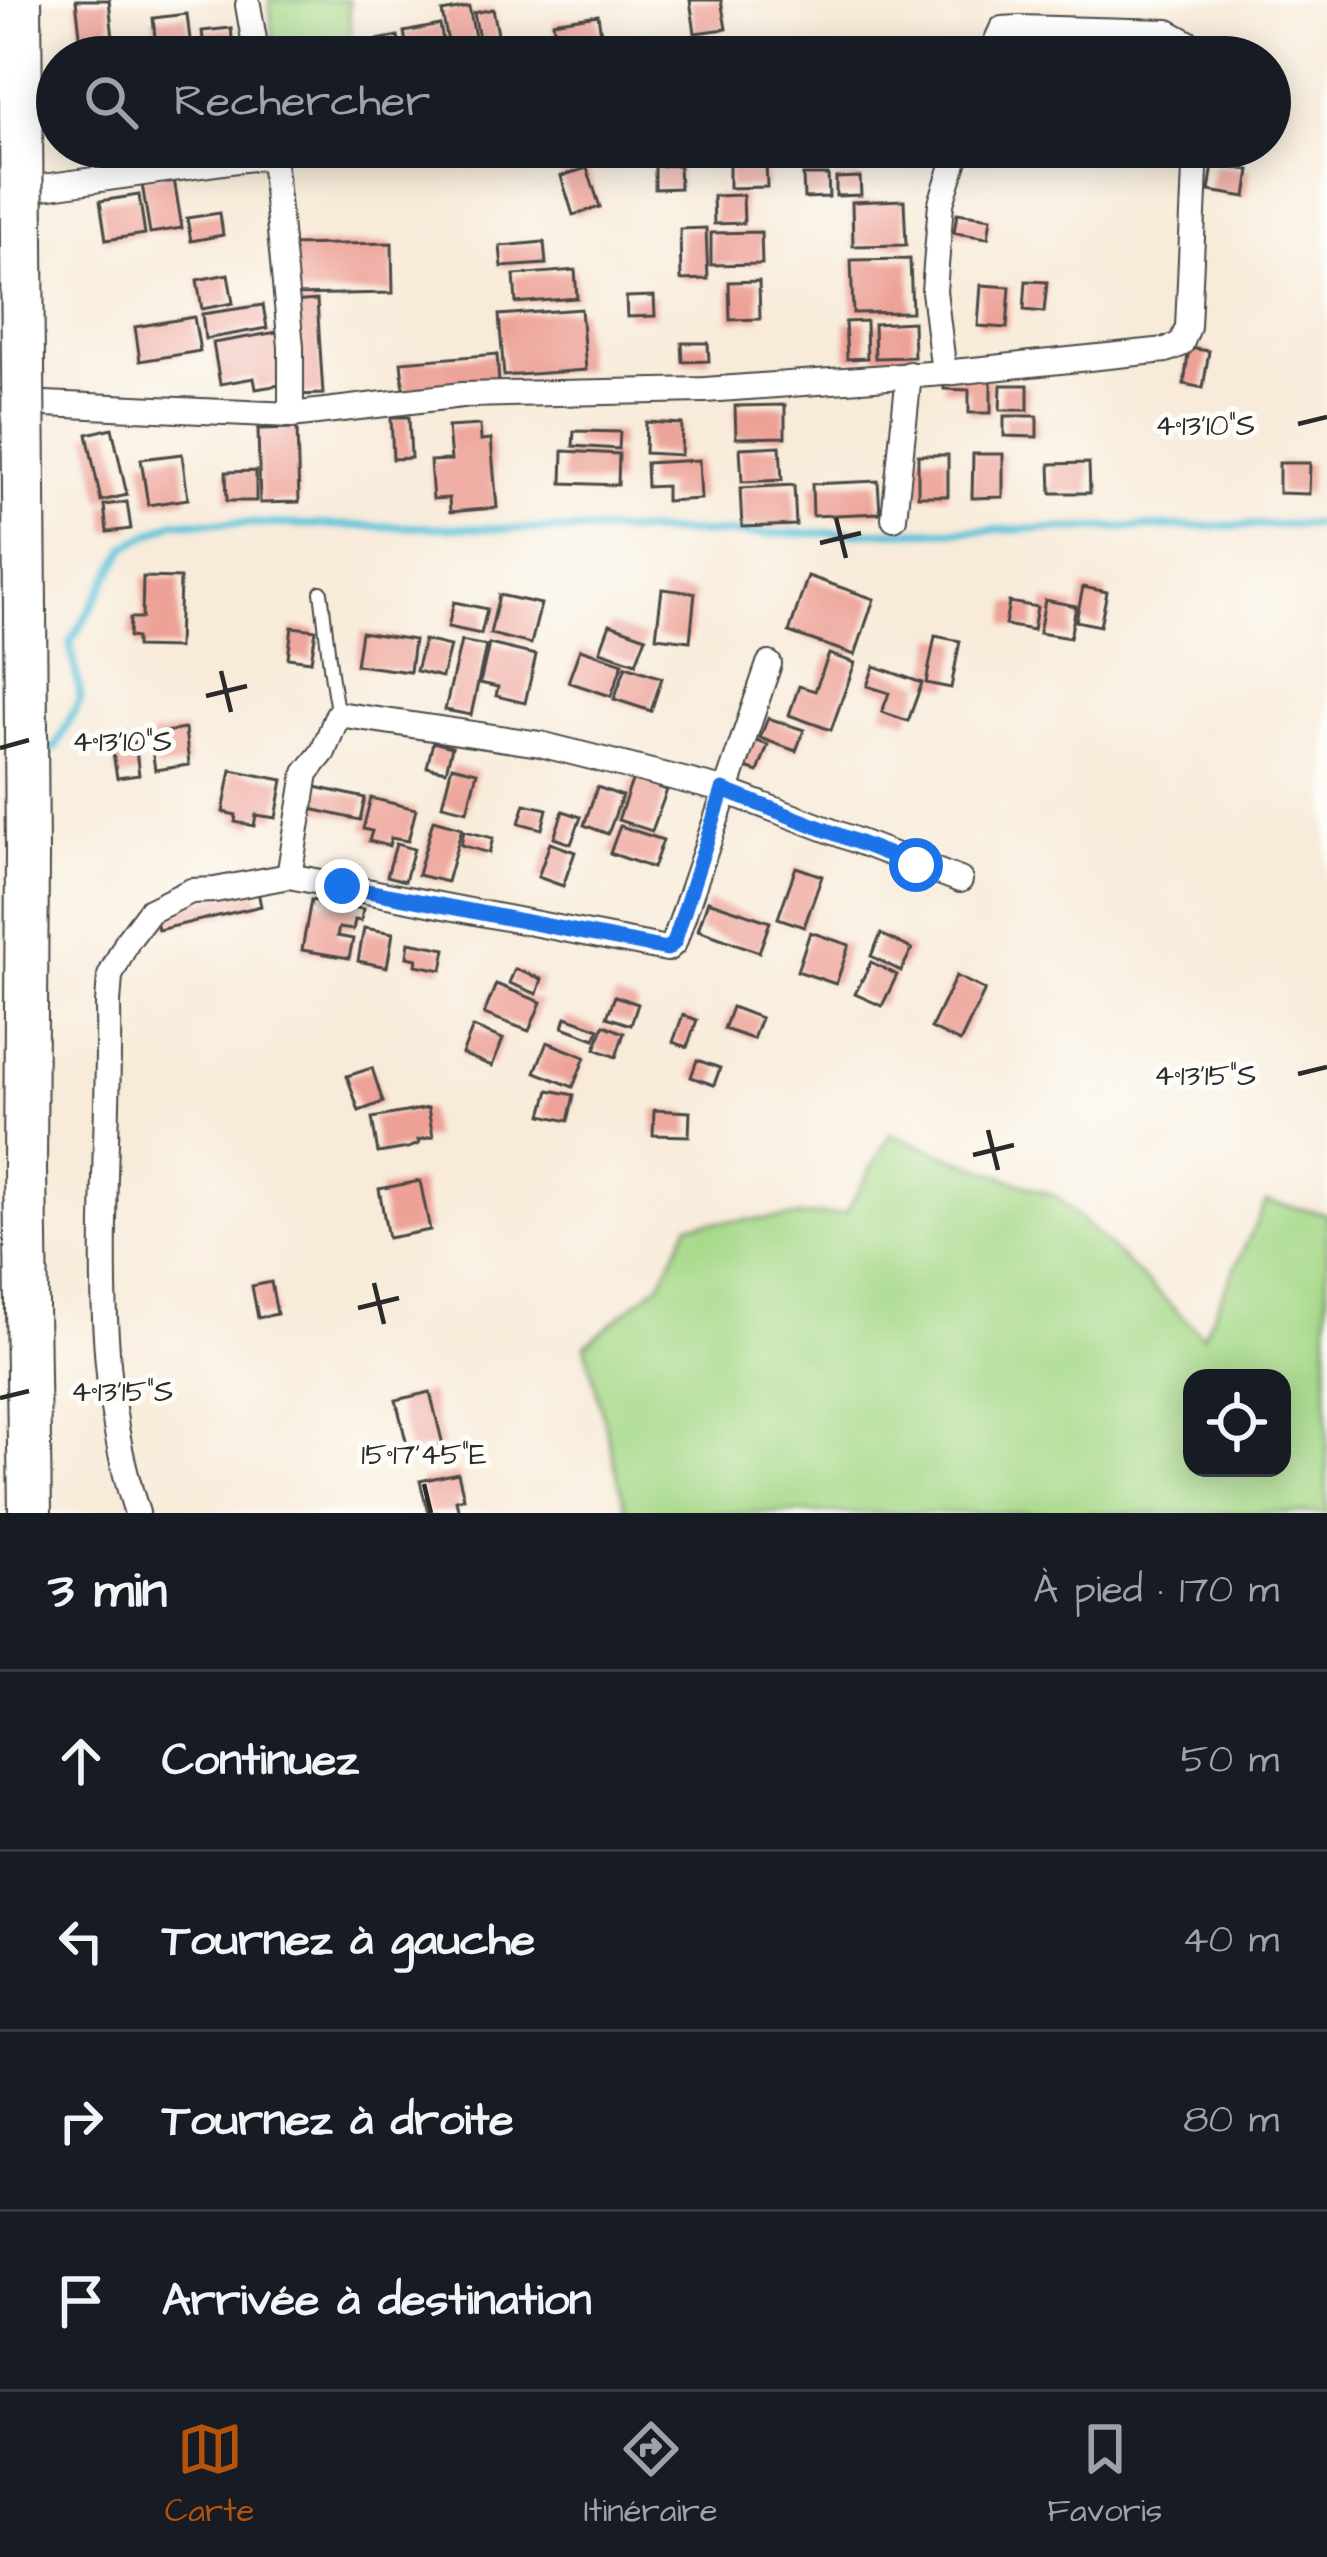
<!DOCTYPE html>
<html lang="fr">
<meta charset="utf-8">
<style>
body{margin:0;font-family:"Architects Daughter",sans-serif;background:#242831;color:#f1f3f6}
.controls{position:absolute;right:36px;bottom:36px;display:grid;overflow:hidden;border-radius:24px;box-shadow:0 6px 30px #0003}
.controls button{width:108px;height:108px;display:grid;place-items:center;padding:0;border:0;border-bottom:3px solid #363941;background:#171b24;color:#f1f3f6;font:60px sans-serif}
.stop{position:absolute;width:36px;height:36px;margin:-27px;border:9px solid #1a73e8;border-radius:50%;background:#fff}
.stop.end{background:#1a73e8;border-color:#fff;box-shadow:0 3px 12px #0008}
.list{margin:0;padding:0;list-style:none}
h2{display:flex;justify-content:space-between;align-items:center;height:156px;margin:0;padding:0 48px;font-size:51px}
h2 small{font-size:39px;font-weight:400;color:#9ea1a6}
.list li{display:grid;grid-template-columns:78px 1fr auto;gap:36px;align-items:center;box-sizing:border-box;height:180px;padding:0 48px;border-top:3px solid #363941}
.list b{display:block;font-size:45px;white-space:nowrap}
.list em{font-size:39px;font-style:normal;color:#9ea1a6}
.icon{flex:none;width:66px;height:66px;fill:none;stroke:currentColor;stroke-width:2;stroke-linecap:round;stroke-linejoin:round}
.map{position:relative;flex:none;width:1327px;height:1513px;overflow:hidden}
.search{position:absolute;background:#171b24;box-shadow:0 6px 30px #0003;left:36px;right:36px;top:36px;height:132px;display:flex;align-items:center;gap:30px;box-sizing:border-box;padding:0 42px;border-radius:66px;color:#9ea1a6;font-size:45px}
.sheet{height:876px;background:#171b24}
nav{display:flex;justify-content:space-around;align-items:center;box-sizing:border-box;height:168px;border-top:3px solid #363941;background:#171b24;font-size:33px;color:#9ea1a6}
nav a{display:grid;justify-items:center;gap:6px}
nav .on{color:#b45309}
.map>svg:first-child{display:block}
.green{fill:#a5d887;stroke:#688259;stroke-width:3;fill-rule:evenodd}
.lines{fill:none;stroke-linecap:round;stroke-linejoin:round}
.stream{stroke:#5cc2d9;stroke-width:8}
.building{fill:#eda197}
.service-casing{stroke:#4a4845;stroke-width:16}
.minor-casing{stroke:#4a4845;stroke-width:28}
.trunk-casing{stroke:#4a4845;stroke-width:46}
.service{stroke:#fff;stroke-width:12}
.minor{stroke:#fff;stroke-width:24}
.trunk{stroke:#fff;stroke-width:42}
.trunk-bridge-casing{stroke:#4a4845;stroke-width:46;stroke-linecap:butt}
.trunk-bridge{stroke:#fff;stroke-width:42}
.route{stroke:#1a73e8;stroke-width:15}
.ticks{fill:none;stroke:#2b2b2b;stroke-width:4.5}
.ticks-label{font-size:30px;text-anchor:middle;fill:#2b2b2b;stroke:#fdfcf7;stroke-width:10;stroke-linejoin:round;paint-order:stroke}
</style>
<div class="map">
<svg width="1327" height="1513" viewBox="0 0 1327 1513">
<rect width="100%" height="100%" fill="#fdfcf7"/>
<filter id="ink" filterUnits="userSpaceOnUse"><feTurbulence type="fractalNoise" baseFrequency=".00833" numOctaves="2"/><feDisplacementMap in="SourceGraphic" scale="24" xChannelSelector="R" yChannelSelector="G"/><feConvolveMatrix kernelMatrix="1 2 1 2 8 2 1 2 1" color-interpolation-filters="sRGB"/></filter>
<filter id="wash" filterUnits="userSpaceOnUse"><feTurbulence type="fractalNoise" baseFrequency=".004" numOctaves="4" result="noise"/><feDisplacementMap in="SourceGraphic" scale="48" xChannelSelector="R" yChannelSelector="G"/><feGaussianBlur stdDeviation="2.7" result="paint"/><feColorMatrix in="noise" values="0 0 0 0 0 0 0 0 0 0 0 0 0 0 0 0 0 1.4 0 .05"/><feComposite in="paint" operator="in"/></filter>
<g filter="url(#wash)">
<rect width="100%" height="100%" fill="#f8ebd9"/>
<!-- green -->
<g class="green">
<path d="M269,0H349L351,57H275Z"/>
<path d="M890,1134L1057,1197L1203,1336L1266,1202L1327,1214V1513H627L585,1345L660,1283L689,1224L846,1213ZM1192,1378H1282V1468H1192Z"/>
</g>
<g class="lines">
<!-- stream -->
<path class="stream" d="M42,751L55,748L81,698L70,643L127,546L174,522L761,534L1327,524"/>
</g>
<g id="blocks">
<!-- building -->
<g class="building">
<path d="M76,0H109L113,39L81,43Z"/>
<path d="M690,0H721L726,29L695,33Z"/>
<path d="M469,7L479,57H451L442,12Z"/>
<path d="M493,9L501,49L482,53L474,13Z"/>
<path d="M187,14L192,57H157L153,18Z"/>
<path d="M598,15L604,54L558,57L553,22Z"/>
<path d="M440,25L446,57H409L404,32Z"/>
<path d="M231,28L234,57H205L202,31Z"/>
<path d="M398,36L402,57H358L356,44Z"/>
<path d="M123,43L124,57H76V47Z"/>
<path d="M766,162L767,187L729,188V163Z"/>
<path d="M679,165L680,188L655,189V166Z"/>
<path d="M1213,165L1250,170L1246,197L1209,191Z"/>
<path d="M587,168L600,207L573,215L561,176Z"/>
<path d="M173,173L182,228L150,233L141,178Z"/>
<path d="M803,175H828L829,197L804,198Z"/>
<path d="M860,177L861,195L836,196V178Z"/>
<path d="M139,195L145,234L106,240L100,201Z"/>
<path d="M743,195L744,223L714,224L713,196Z"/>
<path d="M904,200L906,245L853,246L852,202Z"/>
<path d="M220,213L223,235L191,241L187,218Z"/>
<path d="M957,213L991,218L988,238L954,233Z"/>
<path d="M706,228L708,279L681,280L680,229Z"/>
<path d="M761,232L762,264L711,265V233Z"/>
<path d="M544,242L546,264L502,267L500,246Z"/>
<path d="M392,243L393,293L291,295L290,245Z"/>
<path d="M910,259L912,312L853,313L851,260Z"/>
<path d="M575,270L577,298L516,303L514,275Z"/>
<path d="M228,274L233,303L202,309L197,280Z"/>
<path d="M759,281L760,319L730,320L729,282Z"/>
<path d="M1026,281L1047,282L1044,312L1024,310Z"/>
<path d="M981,285L1010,287L1007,328L978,326Z"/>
<path d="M654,296L655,316L627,317L626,297Z"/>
<path d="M317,300L323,394L297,395L291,302Z"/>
<path d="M263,305L267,328L205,339L202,314Z"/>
<path d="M581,309L586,370L504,376L499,315Z"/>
<path d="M194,317L200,351L140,361L135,327Z"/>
<path d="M866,321L867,358L847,359L845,322Z"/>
<path d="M913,322L914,357L875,358L874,324Z"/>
<path d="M283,331L286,384L256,389L254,378L220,384L213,343Z"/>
<path d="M682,343H708L709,361L683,362Z"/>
<path d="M1189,348L1209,351L1203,388L1184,384Z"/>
<path d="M497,354L499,385L404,392L401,362Z"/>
<path d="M944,376L991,377V413H969V390L944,389Z"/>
<path d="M1001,385H1028V410H1000Z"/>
<path d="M785,405V437L736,438L735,406Z"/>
<path d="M1004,416H1037V437L1004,436Z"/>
<path d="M391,417H409L411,458L393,459Z"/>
<path d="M646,422L682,424L681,455L645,453Z"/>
<path d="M480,425L481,440L491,439L497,508L450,512L449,498L433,499L430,461L451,460L448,427Z"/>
<path d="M112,428L127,495L101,501L87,434Z"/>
<path d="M297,428L299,502L260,503L258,429Z"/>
<path d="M574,431L620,432L619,449L573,446Z"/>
<path d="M780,446L782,480L742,482L740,448Z"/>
<path d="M563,451L619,454L618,485L562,483Z"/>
<path d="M182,454L188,499L148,505L141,459Z"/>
<path d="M973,454H1003V497L972,498Z"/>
<rect x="918" y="455" width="30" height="41"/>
<path d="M699,460L701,499L666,501V486L647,487L646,463Z"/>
<path d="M1089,463L1090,493H1051L1050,464Z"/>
<path d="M1279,463H1310L1309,494L1279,493Z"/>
<path d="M256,471V501H227L226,472Z"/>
<path d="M878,481L880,513L813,516L812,484Z"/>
<path d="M794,485L796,525L742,527L740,488Z"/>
<path d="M127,502L131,529L107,532L104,505Z"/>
<path d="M808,576L874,599L855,655L789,632Z"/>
<path d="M143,577L180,578L178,648L136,647V638L129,637L130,618H142Z"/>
<path d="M1083,587L1107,592L1100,626L1076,621Z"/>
<path d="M662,589L695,593L690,641L656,637Z"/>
<path d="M499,595L541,604L531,644L490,634Z"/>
<path d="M1045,600L1076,606L1070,638L1039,633Z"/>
<path d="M454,602L487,609L481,634L448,627Z"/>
<path d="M1009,602L1037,607L1033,630L1005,625Z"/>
<path d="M610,624L646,637L636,663L600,651Z"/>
<path d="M292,627L316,630L311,661L288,658Z"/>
<path d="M361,632L414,640L410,672L356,665Z"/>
<path d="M935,636L960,641L951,688L926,683Z"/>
<path d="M424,640L450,646L442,677L416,671Z"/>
<path d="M461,641L486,646L471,715L445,710Z"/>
<path d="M489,644L536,655L525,703L496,696L498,687L480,683Z"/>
<path d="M580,649L623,663L611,696L568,682Z"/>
<path d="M829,654L855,663L831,730L789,715L799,686L815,691Z"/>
<path d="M626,666L662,678L651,711L614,699Z"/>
<path d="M874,666L922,683L908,721L882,712L889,693L867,686Z"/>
<path d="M768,718L804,730L796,751L760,738Z"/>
<path d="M185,729L189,765L155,770L150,734Z"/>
<path d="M750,739L768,745L758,772L739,766Z"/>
<path d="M135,742L139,775L117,778L112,746Z"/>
<path d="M433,742L452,747L446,771L427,767Z"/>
<path d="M452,766L477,772L467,811L442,805Z"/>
<path d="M231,770L283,780L276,818L256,815L254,826L235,822L236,815L223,812Z"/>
<path d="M633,778L667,790L652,831L618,820Z"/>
<path d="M311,786L365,798L360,820L306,808Z"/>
<path d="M597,787L622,796L608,834L584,825Z"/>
<path d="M371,798L416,809L408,841L391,838L389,846L369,841L372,831L363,829Z"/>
<path d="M525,804L547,809L542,829L519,823Z"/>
<path d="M563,811L581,817L571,844L554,838Z"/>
<path d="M433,820L462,828L447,882L418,875Z"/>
<path d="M620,826L663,840L653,868L610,853Z"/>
<path d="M464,831L493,838L489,853L461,845Z"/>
<path d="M550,843L575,852L563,886L538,877Z"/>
<path d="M396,844L414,849L405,881L387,876Z"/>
<path d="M796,867L822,876L804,927L778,918Z"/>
<path d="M257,887L261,906L158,930L154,912Z"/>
<path d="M311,900L363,909L361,921L355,920L353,930L339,928L337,936L353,939L349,958L302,950Z"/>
<path d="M708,901L770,922L759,952L698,930Z"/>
<path d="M364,928L393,933L387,967L358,961Z"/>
<path d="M810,932L849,945L836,984L797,971Z"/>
<path d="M881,934L912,949L901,971L871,956Z"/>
<path d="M409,942L446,949L442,970L416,965L417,959L407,957Z"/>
<path d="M871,962L897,975L882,1006L855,994Z"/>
<path d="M515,969L542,979L537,994L509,983Z"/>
<path d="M956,976L985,990L960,1042L931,1028Z"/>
<path d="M496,984L541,1002L529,1031L484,1014Z"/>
<path d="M615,996L638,1004L631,1025L607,1017Z"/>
<path d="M732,1007L761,1018L753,1039L724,1029Z"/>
<path d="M683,1015L697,1020L687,1047L673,1042Z"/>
<path d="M566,1017L599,1029L595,1039L563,1027Z"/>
<path d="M604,1025L624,1033L616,1057L595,1049Z"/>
<path d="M473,1027L503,1039L492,1066L462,1054Z"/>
<path d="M547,1042L585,1057L573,1087L535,1072Z"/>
<path d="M697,1060L720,1068L714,1085L691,1077Z"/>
<path d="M372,1068L383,1102L359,1111L347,1076Z"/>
<path d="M549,1090L574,1095L568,1121L542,1115Z"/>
<path d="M428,1108L433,1137L418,1140L419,1144L408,1148L378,1153L372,1118Z"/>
<path d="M654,1110L690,1112L689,1136L653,1135Z"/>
<path d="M420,1181L430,1230L388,1238L379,1189Z"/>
<path d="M271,1282L277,1314L258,1318L252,1286Z"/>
<path d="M430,1392L443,1445L409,1453L396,1400Z"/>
<path d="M458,1473L464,1498L456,1500L459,1513H428L420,1481Z"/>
</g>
</g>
</g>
<g filter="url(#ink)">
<use href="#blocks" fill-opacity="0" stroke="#4a4845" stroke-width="3"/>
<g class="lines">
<defs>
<path id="service" d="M321,592C327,634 329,673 338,714"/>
<g id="minor">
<path d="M248,5L257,57"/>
<path d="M989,57L1002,29L1019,28L1168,32L1190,44L1194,57"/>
<path d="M272,147L291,347V415"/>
<path d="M0,193L274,155L293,147"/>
<path d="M944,373L934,291L941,203L959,147"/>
<path d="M0,402L291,415L462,395L705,390L944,373L1166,350L1181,344L1188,327L1196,147"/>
<path d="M894,518L909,374"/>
<path d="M289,876L306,773L323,752L338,714L540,744L723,790L960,880"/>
<path d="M137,1513C84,1354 111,1168 108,1003L110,976L128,940L150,911L191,891L215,890L289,876L667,949L674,943L769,664"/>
</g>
<path id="trunk" d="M27,854L25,1169L30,1513"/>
</defs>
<!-- service casing -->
<use href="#service" class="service-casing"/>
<!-- minor casing -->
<use href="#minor" class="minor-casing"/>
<!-- trunk casing -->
<use href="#trunk" class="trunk-casing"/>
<!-- service -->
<use href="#service" class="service"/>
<!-- minor -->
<use href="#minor" class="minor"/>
<!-- trunk -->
<use href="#trunk" class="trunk"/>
<defs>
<path id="trunk-bridge" d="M20,0L27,854"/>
</defs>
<!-- trunk-bridge casing -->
<use href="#trunk-bridge" class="trunk-bridge-casing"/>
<!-- trunk-bridge -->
<use href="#trunk-bridge" class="trunk-bridge"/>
</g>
</g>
<g class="lines" filter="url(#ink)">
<!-- route -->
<path class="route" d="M342,886L667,949L674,943L723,790L916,865"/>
</g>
<!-- ticks -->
<path class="ticks" d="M1298,424L1327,417M836,518L846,558M820,543L861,533M221,671L231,712M206,696L247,686M0,748L29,740M1298,1074L1327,1067M988,1130L998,1170M973,1155L1014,1145M374,1283L384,1324M358,1308L399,1298M0,1398L29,1391M424,1484L431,1513"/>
<g class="ticks-label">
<text x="1205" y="435">4°13'10"S</text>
<text x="122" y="751">4°13'10"S</text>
<text x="1205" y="1085">4°13'15"S</text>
<text x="122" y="1401">4°13'15"S</text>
<text x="424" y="1464">15°17'45"E</text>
</g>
</svg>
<div class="controls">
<button><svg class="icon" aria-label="locate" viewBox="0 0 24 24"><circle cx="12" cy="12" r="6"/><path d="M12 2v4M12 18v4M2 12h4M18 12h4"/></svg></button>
</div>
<div class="stop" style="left:916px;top:865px"></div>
<div class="stop end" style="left:342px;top:886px"></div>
<div class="search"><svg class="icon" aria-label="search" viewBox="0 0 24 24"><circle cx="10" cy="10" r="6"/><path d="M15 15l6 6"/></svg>Rechercher</div>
</div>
<section class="sheet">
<h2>3 min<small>À pied · 170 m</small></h2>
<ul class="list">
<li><svg class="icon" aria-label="ahead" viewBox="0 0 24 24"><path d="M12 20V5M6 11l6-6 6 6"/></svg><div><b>Continuez</b></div><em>50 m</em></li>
<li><svg class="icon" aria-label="left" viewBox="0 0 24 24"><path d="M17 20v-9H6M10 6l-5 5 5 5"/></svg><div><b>Tournez à gauche</b></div><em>40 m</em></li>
<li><svg class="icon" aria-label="right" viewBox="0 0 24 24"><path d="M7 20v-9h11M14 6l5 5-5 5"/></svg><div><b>Tournez à droite</b></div><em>80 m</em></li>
<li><svg class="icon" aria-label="arrive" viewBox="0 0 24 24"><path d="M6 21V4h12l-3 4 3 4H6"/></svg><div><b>Arrivée à destination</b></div></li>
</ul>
</section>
<nav>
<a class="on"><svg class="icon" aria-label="map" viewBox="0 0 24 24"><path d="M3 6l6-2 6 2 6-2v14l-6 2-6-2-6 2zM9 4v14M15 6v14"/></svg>Carte</a>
<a><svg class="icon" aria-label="directions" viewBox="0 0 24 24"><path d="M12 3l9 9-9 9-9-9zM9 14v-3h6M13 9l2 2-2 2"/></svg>Itinéraire</a>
<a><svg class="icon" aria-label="saved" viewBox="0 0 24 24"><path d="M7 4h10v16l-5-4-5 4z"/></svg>Favoris</a>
</nav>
